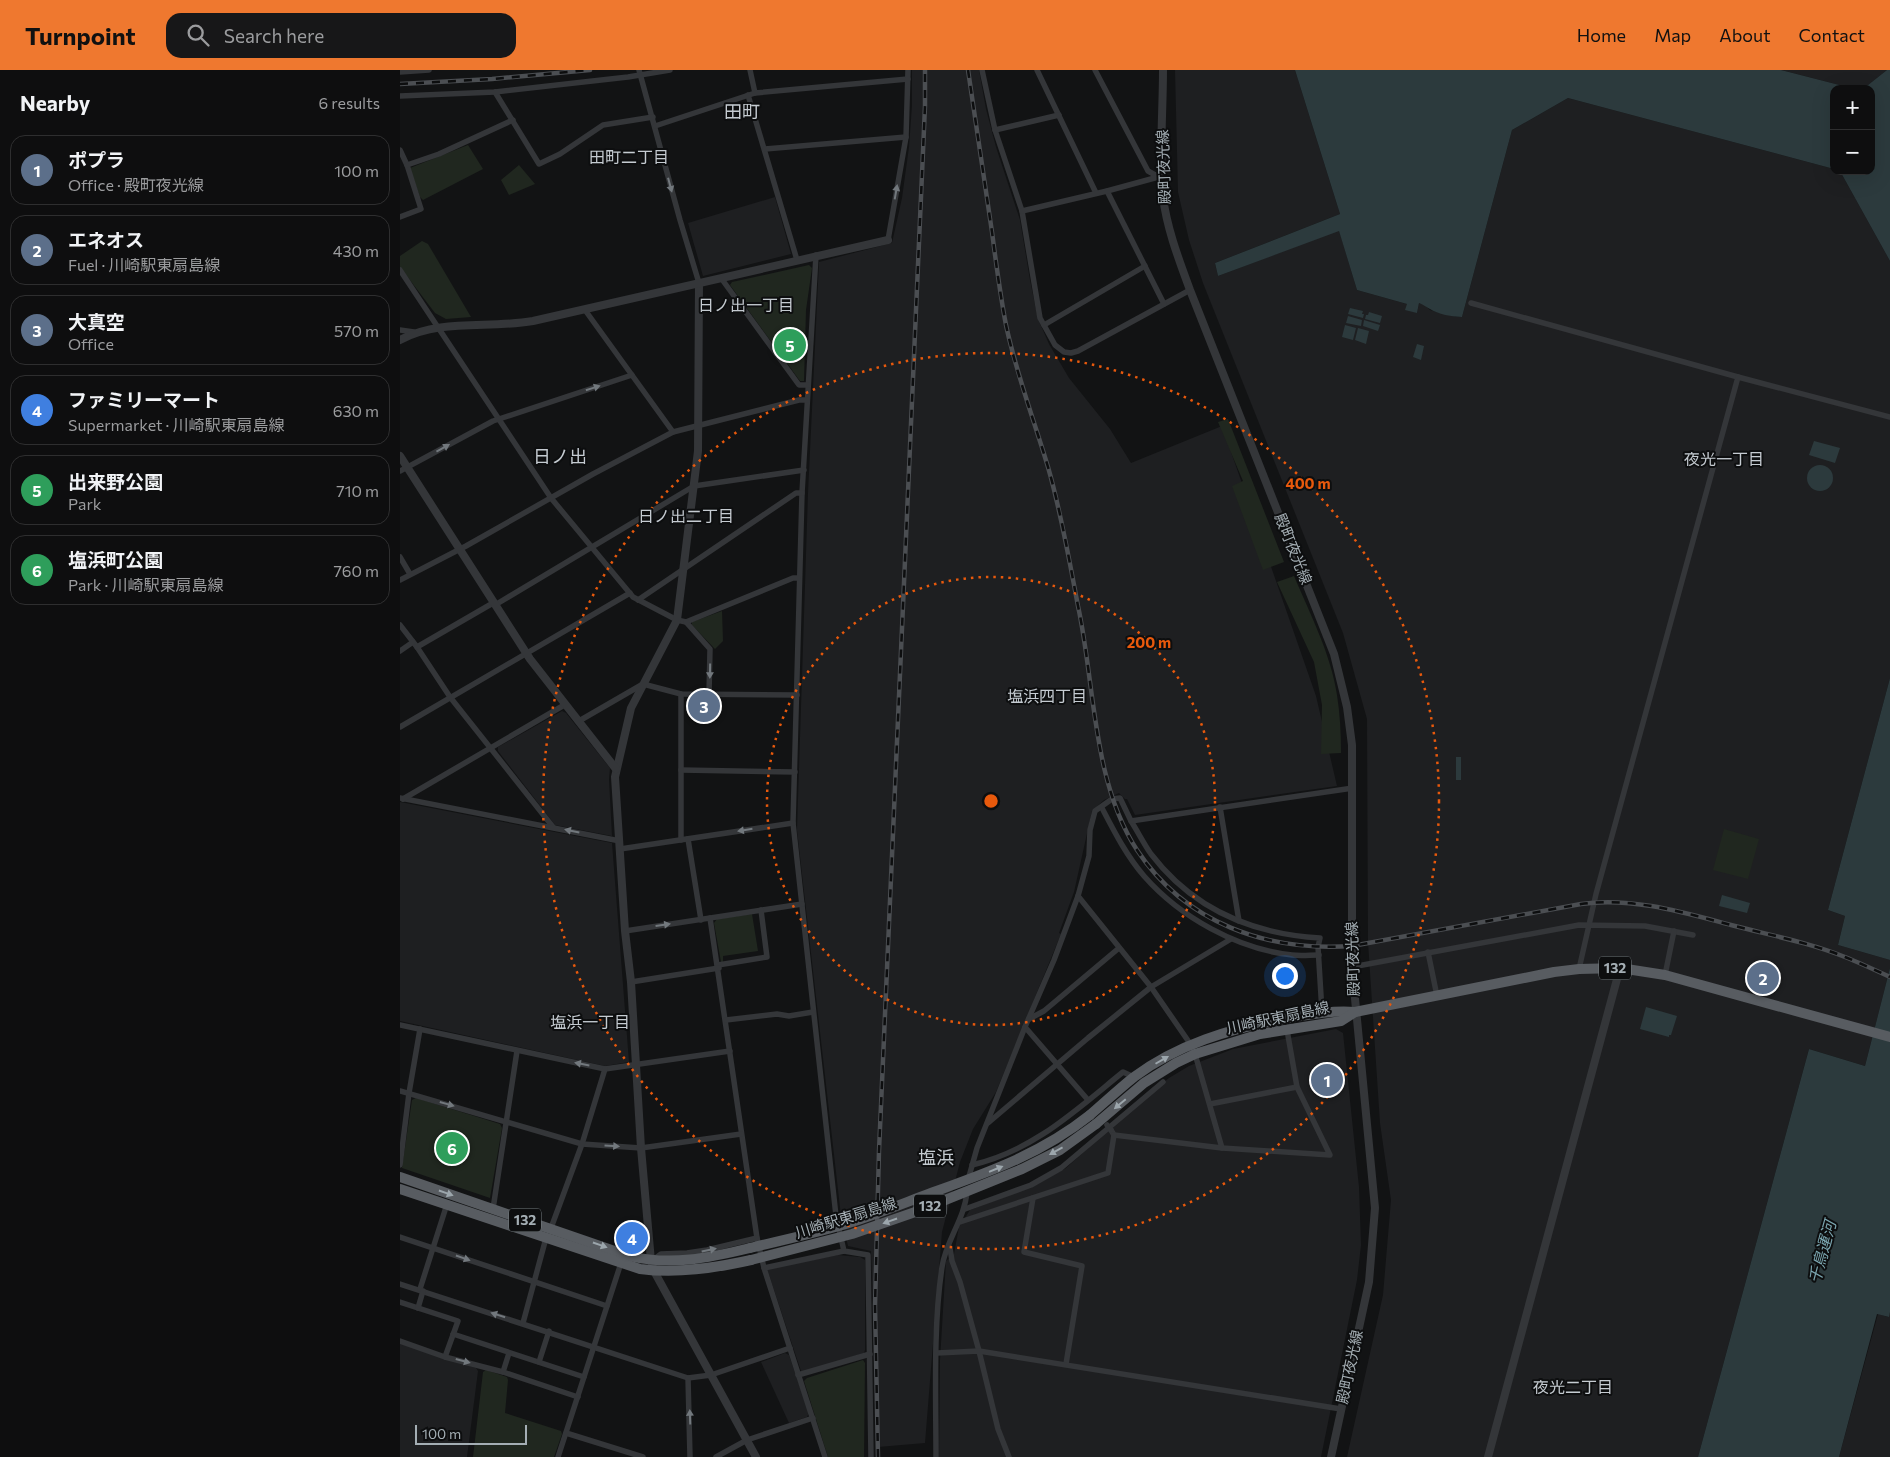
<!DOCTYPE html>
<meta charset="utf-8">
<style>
body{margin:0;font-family:Commissioner,"Noto Sans JP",sans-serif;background:#171718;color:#f1f3f6}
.controls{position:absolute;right:15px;top:15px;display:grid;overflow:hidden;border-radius:10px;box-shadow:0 5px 20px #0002}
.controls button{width:45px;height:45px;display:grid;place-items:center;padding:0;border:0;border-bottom:1px solid #2e2e2f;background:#0e0e0f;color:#f1f3f6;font:25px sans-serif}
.scale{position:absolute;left:15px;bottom:12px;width:112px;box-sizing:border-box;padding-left:5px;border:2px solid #a4aeb4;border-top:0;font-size:14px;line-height:18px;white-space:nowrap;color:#a4aeb4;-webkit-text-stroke:4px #0d0e0f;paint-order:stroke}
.you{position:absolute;left:884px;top:905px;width:18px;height:18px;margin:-12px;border:4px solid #fff;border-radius:50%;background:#1a73e8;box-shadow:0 0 0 8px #1a73e833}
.badge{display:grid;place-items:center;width:32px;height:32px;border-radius:50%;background:#ef782f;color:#fff;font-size:16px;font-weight:700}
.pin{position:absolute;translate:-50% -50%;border:2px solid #fff;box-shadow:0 1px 5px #0006}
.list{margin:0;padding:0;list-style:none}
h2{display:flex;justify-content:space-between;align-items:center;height:65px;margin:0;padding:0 20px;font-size:21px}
h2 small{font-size:16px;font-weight:400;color:#9b9c9e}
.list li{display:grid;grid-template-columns:32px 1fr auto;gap:15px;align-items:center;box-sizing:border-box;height:70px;margin:0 10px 10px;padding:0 10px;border:1px solid #2e2e2f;border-radius:15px}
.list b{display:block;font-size:19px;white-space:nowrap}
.list p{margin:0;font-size:16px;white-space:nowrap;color:#9b9c9e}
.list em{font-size:16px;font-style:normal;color:#9b9c9e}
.icon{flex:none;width:28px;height:28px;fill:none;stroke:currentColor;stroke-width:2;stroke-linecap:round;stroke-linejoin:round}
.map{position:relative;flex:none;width:1490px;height:1387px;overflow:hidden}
header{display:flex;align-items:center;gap:30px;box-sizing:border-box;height:70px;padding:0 25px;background:#ef782f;color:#111}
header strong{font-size:24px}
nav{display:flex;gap:28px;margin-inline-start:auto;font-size:18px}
.search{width:350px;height:45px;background:#171718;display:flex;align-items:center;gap:12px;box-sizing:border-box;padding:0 18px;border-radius:15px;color:#9b9c9e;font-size:19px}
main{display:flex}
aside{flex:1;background:#0e0e0f}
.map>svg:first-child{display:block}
.built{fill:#1e1f21}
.green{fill:#20271f}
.water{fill:#2c3a3d}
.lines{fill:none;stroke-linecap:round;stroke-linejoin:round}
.minor{stroke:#343639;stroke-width:5.5}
.tertiary{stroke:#343639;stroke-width:8}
.trunk{stroke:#585c61;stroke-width:10}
.rail-casing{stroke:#4b4e52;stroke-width:4.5}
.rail{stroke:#0d0e0f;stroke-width:2.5;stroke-dasharray:8;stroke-linecap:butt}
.minor-bridge{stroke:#343639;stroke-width:5.5}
.trunk-bridge{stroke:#585c61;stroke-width:10}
.oneway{fill:#72787d}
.oneway2{fill:#9ca6ac}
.ring{fill:none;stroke:#e8590c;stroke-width:2.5;stroke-dasharray:2.5 5}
.labels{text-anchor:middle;stroke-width:4;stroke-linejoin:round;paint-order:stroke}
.shield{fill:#0d0e0f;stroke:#777e82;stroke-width:1}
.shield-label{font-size:14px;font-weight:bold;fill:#a4aeb4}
.street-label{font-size:15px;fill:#a4aeb4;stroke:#0d0e0f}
.neighbourhood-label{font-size:16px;fill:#c5cbd1;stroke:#0d0e0f}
.water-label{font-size:16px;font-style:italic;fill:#7ba6b0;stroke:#0d0e0f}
.quarter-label{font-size:18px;fill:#c5cbd1;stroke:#0d0e0f}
.centre{fill:#e8590c;stroke:#0d0e0f;stroke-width:2.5}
.ring-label{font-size:15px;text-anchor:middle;font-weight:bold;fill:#e8590c;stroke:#0d0e0f;stroke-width:4;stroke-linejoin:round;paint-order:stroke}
</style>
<header>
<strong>Turnpoint</strong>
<div class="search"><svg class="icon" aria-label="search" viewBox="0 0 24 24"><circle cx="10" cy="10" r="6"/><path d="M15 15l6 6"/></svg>Search here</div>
<nav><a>Home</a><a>Map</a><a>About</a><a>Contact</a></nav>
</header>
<main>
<aside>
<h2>Nearby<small>6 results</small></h2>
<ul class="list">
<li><span class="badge" style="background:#5c6f8a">1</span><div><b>ポプラ</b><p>Office · 殿町夜光線</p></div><em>100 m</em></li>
<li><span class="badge" style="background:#5c6f8a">2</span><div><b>エネオス</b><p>Fuel · 川崎駅東扇島線</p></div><em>430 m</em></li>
<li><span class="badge" style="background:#5c6f8a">3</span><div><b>大真空</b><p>Office</p></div><em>570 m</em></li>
<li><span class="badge" style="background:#3f7fe0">4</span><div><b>ファミリーマート</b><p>Supermarket · 川崎駅東扇島線</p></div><em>630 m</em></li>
<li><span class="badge" style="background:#2e9e5b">5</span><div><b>出来野公園</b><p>Park</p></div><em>710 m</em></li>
<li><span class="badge" style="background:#2e9e5b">6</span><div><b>塩浜町公園</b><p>Park · 川崎駅東扇島線</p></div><em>760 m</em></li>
</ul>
</aside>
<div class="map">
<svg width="1490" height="1387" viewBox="0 0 1490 1387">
<rect width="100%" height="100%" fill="#121314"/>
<!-- built -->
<g class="built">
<path d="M512,0H579L586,39L596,77L620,150L630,210L638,249L649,274L669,308L710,359L731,393L822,356L916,626L937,716L735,745L727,729H725L719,723L704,730L692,741L674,822L659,863L661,864L596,1022L573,1059L560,1092L542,1162L525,1373L478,1377L471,1181L448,1176L441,1146L397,760L408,423L419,192L492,173L502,128L509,77L512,35Z"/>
<path d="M775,0H895L940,144L815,193L818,206L939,160L957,220L1007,234L1017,243L1019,233L1025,235L1030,240L1056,247H1062L1112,60L1168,28L1434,99V101H1440L1490,191V608L1428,840L1445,846L1438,875L1490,890V898L1465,996L1409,979L1298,1387H947L983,1225L991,1130L980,1053L968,872L967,649L943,563L803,213L789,170L778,122Z"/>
<path d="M1381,0H1487L1463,19H1455Z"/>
<path d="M375,127L391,184L303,206L288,153Z"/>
<path d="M162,641L166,643L210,698L209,709L212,766L155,755L98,681V677Z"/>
<path d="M0,732L212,773L229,992L205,996L0,951Z"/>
<path d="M936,959L943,963L959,1117L961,1175L957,1210L921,1387H539L540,1290L546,1191L554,1184L559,1157L570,1140L636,1115L666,1098L743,1029L769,1008L789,996L833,979Z"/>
<path d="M438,1185L460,1187L465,1190V1280L464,1283L403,1302L401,1301L367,1199Z"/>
<path d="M1490,1242V1387H1439L1478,1244L1488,1247Z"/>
<path d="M0,1273L76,1298L78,1301L67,1387H0Z"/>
<path d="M385,1283L389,1285L409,1343L407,1347L389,1353L361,1292Z"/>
</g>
<!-- green -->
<g class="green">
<path d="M68,75L83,99L23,130L20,127L10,98Z"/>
<path d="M119,95L135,114L109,125L101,110Z"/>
<path d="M22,171L28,174L71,247L46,249L35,243L0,197V186Z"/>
<path d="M409,195L412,198L406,240L404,311H400L330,215L332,212Z"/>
<path d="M828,349L884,492L863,500L832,416L843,411L818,352Z"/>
<path d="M894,506C910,544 931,584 937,625C940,644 941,663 941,683L921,684L922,635L914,592L877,512Z"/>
<path d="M322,541L323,571L315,579L292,555V552Z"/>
<path d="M1324,759L1359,769L1348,809L1313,800Z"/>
<path d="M352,844L358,881L323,886V892H321L314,853L317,849Z"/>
<path d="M16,1028L100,1054L102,1058L90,1128L2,1098L12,1030Z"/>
<path d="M463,1290L465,1293L464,1387H428L404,1311L407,1308Z"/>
<path d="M86,1300L107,1307L108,1310L105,1343L161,1361L162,1364L154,1387H73L83,1302Z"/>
</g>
<!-- water -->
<g class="water">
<path d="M895,0H1381L1455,19H1434V99L1168,28L1112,60L1062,247C1053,247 1037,244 1030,239C1026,237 1024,235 1019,233L1017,243L1005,240L1007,234L957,220L939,161L818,206L815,193L940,144Z"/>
<path d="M1487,0H1490V191L1440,101H1471V19H1463Z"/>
<path d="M950,238L963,241L962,244H964L963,248L948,244Z"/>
<path d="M969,242L982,246L980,253L965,249L966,245H968Z"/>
<path d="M948,246L962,250L961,256L946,253Z"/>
<path d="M964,250L980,255L978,261L963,256Z"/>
<path d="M945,255L956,258L953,270L942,267Z"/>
<path d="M958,258L969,261L966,274L955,270Z"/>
<path d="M1017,274L1024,276L1021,290L1013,287Z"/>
<path d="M1414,371L1440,378L1435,393L1409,385Z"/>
<circle cx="1420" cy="408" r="13"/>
<path d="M1490,608V890L1438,875L1445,846L1428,840Z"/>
<rect x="1056" y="687" width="5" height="23"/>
<path d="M1322,825L1350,833L1347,843L1319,836Z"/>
<path d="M1490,898V1242L1489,1247L1477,1244L1439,1387H1298L1409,979L1465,996Z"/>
<path d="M1246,937L1277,946L1271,965H1269V967L1240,959Z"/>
</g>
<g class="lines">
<!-- minor -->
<g class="minor">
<path d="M239,0L280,150L299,213"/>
<path d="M350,0L355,23"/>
<path d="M582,0L595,60L622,141L640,248L655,275L664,282L671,283L678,281L790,220"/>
<path d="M637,0L696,123"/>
<path d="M695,0L748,101L757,106"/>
<path d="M0,2L29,0"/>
<path d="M95,22L139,94L160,84L203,55L253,47"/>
<path d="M348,25L397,190"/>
<path d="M0,26L95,22L228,7L270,0"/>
<path d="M255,56L355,23L508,9"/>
<path d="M595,60L659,45"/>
<path d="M365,79L506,67"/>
<path d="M0,80L7,95L21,139L0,147"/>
<path d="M7,95L39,84L113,50"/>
<path d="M707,121L764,234"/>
<path d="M622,141L707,121L762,106"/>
<path d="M488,170L506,67L508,0"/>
<path d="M416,185L402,423L393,753L436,1146L444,1181L468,1185L471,1387"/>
<path d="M0,200L151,428L233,527L277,550L286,552L393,508H398"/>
<path d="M321,208L399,315H408"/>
<path d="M1071,233L1338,307L1196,824L1179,899"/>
<path d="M185,240L273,362"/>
<path d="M644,255L745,196"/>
<path d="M0,260L14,262"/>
<path d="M1338,307L1490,347"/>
<path d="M0,401L93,351L232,305"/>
<path d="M0,487L10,504"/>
<path d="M0,510L66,476L193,404L273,362L399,330H407"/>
<path d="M238,530L396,423H402"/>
<path d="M95,535L294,416L404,400"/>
<path d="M286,552L310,579L309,625"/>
<path d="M0,555L17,577L50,627L153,757"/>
<path d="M17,577L93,533"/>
<path d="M0,581L13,572"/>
<path d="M179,651L243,614L281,624L397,625"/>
<path d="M0,657L230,523"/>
<path d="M281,700L395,702"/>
<path d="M0,728L220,771"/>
<path d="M3,729L166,634"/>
<path d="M820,737L839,851"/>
<path d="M702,738C714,761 726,785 744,806C780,847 837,879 892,885C901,886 910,885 919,885"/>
<path d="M731,751C738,762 744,774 751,784C793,839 852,864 920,868L918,877L922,942"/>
<path d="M288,769L301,850"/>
<path d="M281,770V624"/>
<path d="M220,779L393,753"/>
<path d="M678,826L751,917L791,975L795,984L822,1078"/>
<path d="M310,848L357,1168L364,1198L425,1387"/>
<path d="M225,861L402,834"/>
<path d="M1028,882L1037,926"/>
<path d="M318,895L367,887L361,840"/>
<path d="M952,897L1179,855L1245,856L1293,865"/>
<path d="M1265,905L1274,861"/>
<path d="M231,912L319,898"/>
<path d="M629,949L644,941L719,878"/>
<path d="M326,950L377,944L389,946L413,942"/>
<path d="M0,955L205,999L330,981"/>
<path d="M625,957L688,1030"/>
<path d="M0,1021L182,1074L241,1078L341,1064"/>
<path d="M810,1034L897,1017"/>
<path d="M588,1053L688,968L751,917L831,869"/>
<path d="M711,1060L714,1065L822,1078L930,1085L897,1017L887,960"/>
<path d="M0,1095L9,1023L20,959"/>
<path d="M572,1095C633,1081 676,1040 723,1002L734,1007"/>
<path d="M568,1110L577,1078L625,957L654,890L678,826L689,786L690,760L695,741L712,729L720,728L731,751L953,718"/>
<path d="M633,1128L624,1182L682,1196L666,1294"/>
<path d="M93,1139L117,981"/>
<path d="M565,1139L631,1115L661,1098L763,1012"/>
<path d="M560,1152L708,1103L714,1065"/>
<path d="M151,1158L182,1074L205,999"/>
<path d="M0,1167L207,1236"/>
<path d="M550,1178L552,1191L560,1212L579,1281L598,1359L609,1387"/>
<path d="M253,1190L261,1184L287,1183L307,1180L357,1168"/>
<path d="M364,1198L444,1181"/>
<path d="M0,1214L288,1308L311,1305L390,1278"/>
<path d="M20,1219L47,1134"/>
<path d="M0,1232L58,1251L45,1287"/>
<path d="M18,1238L23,1221"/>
<path d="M123,1253L146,1168"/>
<path d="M53,1264L184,1307"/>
<path d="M0,1271L45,1287L103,1302L178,1327"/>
<path d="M537,1283L579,1281L941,1339"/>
<path d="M139,1292L149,1261"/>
<path d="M103,1302L109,1283"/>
<path d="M398,1305L470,1284"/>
<path d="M288,1308L290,1387"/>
<path d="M166,1363L243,1387"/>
<path d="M158,1387L221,1193"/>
<path d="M316,1387L347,1370L413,1348"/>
<path d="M536,1387C536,1326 533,1257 542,1197C546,1170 565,1149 567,1121"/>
</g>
<!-- tertiary -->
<g class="tertiary">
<path d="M763,0C763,42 759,86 763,127C767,159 779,190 790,220L934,584L947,637L952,675V897L975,1138L969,1212L931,1387"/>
<path d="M299,213L298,381L277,550L231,638L215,707L225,861L231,912L241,1078L251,1191L254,1201L356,1387"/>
<path d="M0,270C41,248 88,259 133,251L488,170"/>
<path d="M0,386L130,589L216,699"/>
<path d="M1088,1387L1220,898"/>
</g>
<!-- trunk -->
<g class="trunk">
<path d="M690,1045C705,1032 719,1019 734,1007C778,974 830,959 883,949C907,945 931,940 955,942L1154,902L1179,899L1220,898L1265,905L1490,967"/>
<path d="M696,1054L744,1013L776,993L795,984L860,964L941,951L955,942"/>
<path d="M0,1107L229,1186C271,1196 309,1188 350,1178"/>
<path d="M0,1119L240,1199C277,1204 315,1198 351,1190"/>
</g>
<defs>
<g id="rail">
<path d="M568,0C576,54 584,108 592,162C596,193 600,224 606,255C616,303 634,350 648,397C661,442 669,489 678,536C695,614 692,711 737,780C785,853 867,882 952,876L1181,834C1232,827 1282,842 1331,855C1369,865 1408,872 1445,887C1460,893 1475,900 1490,907"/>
<path d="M0,14L92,9L190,0"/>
<path d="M478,1387L475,1236L479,1081L525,36V0"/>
</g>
</defs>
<!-- rail casing -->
<use href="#rail" class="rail-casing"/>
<!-- rail -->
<use href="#rail" class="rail"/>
<!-- minor-bridge -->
<path class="minor-bridge" d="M707,1055L711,1060"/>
<!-- trunk-bridge -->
<g class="trunk-bridge">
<path d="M350,1178C383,1170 416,1163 449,1153C477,1144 504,1133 531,1123C589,1102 641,1084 690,1045"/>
<path d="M351,1190L452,1164L518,1141L622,1099L660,1080L696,1054"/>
</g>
</g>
<!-- one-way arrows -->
<defs><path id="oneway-solid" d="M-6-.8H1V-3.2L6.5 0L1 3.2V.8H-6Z" transform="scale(1.25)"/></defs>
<g class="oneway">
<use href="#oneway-solid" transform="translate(270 115) rotate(75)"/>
<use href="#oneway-solid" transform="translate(496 122) rotate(-80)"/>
<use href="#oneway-solid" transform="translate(193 318) rotate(-18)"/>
<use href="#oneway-solid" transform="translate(43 378) rotate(-29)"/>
<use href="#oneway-solid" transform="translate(310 601) rotate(91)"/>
<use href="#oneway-solid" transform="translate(345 760) rotate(171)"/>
<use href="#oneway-solid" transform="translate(172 761) rotate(-168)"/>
<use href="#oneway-solid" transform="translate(263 855) rotate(-8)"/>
<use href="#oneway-solid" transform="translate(182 994) rotate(-169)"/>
<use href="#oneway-solid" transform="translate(47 1034) rotate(16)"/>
<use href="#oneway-solid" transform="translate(212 1076) rotate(4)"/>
<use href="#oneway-solid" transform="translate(309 1180) rotate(-12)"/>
<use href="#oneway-solid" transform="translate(63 1188) rotate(19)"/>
<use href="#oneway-solid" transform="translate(98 1245) rotate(-162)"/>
<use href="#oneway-solid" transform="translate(63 1291) rotate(15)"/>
<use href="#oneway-solid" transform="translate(290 1347) rotate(-92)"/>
</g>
<g class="oneway2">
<use href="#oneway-solid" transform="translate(762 990) rotate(-30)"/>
<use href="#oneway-solid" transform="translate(720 1034) rotate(140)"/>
<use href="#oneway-solid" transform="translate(656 1081) rotate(151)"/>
<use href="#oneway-solid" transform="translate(596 1099) rotate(-22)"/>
<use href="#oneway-solid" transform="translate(46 1123) rotate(19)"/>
<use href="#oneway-solid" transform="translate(490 1151) rotate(161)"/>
<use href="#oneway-solid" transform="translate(200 1175) rotate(19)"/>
</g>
<!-- distance rings -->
<g class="ring">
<circle cx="591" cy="731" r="224"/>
<circle cx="591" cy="731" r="448"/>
</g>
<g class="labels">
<!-- shield labels -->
<g class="shield">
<rect x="1199" y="886.5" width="32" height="23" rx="4"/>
<rect x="514" y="1124.5" width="32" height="23" rx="4"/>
<rect x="109" y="1138.5" width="32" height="23" rx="4"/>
</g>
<g class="shield-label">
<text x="1215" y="903">132</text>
<text x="530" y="1141">132</text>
<text x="125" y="1155">132</text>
</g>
<!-- street labels -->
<g class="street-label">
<text transform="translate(764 97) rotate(-92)" y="5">殿町夜光線</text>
<text transform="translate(893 479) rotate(68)" y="5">殿町夜光線</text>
<text transform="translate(953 889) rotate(-92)" y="5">殿町夜光線</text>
<text transform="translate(878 948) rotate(-12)" y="5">川崎駅東扇島線</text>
<text transform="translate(446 1148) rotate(-17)" y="5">川崎駅東扇島線</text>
<text transform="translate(950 1297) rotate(-78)" y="5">殿町夜光線</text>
</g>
<!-- neighbourhood labels -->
<g class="neighbourhood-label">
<text x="229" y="93">田町二丁目</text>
<text x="346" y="241">日ノ出一丁目</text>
<text x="1324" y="395">夜光一丁目</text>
<text x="286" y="452">日ノ出二丁目</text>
<text x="647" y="632">塩浜四丁目</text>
<text x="190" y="958">塩浜一丁目</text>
<text x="1173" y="1323">夜光二丁目</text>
</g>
<!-- water labels -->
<g class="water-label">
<text transform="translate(1422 1182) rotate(-75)" y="6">千鳥運河</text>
</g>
<!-- quarter labels -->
<g class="quarter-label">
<text x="342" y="48">田町</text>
<text x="160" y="393">日ノ出</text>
<text x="536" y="1094">塩浜</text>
</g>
</g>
<circle cx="591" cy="731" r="8" class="centre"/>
<g class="ring-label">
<text x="908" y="419">400 m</text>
<text x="749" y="578">200 m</text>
</g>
</svg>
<div class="controls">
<button>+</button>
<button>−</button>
</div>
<div class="scale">100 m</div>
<div class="you"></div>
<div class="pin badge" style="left:927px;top:1010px;background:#5c6f8a">1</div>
<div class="pin badge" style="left:1363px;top:908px;background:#5c6f8a">2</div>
<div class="pin badge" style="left:304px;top:636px;background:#5c6f8a">3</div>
<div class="pin badge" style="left:232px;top:1168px;background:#3f7fe0">4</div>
<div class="pin badge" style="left:390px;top:275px;background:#2e9e5b">5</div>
<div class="pin badge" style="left:52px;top:1078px;background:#2e9e5b">6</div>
</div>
</main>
